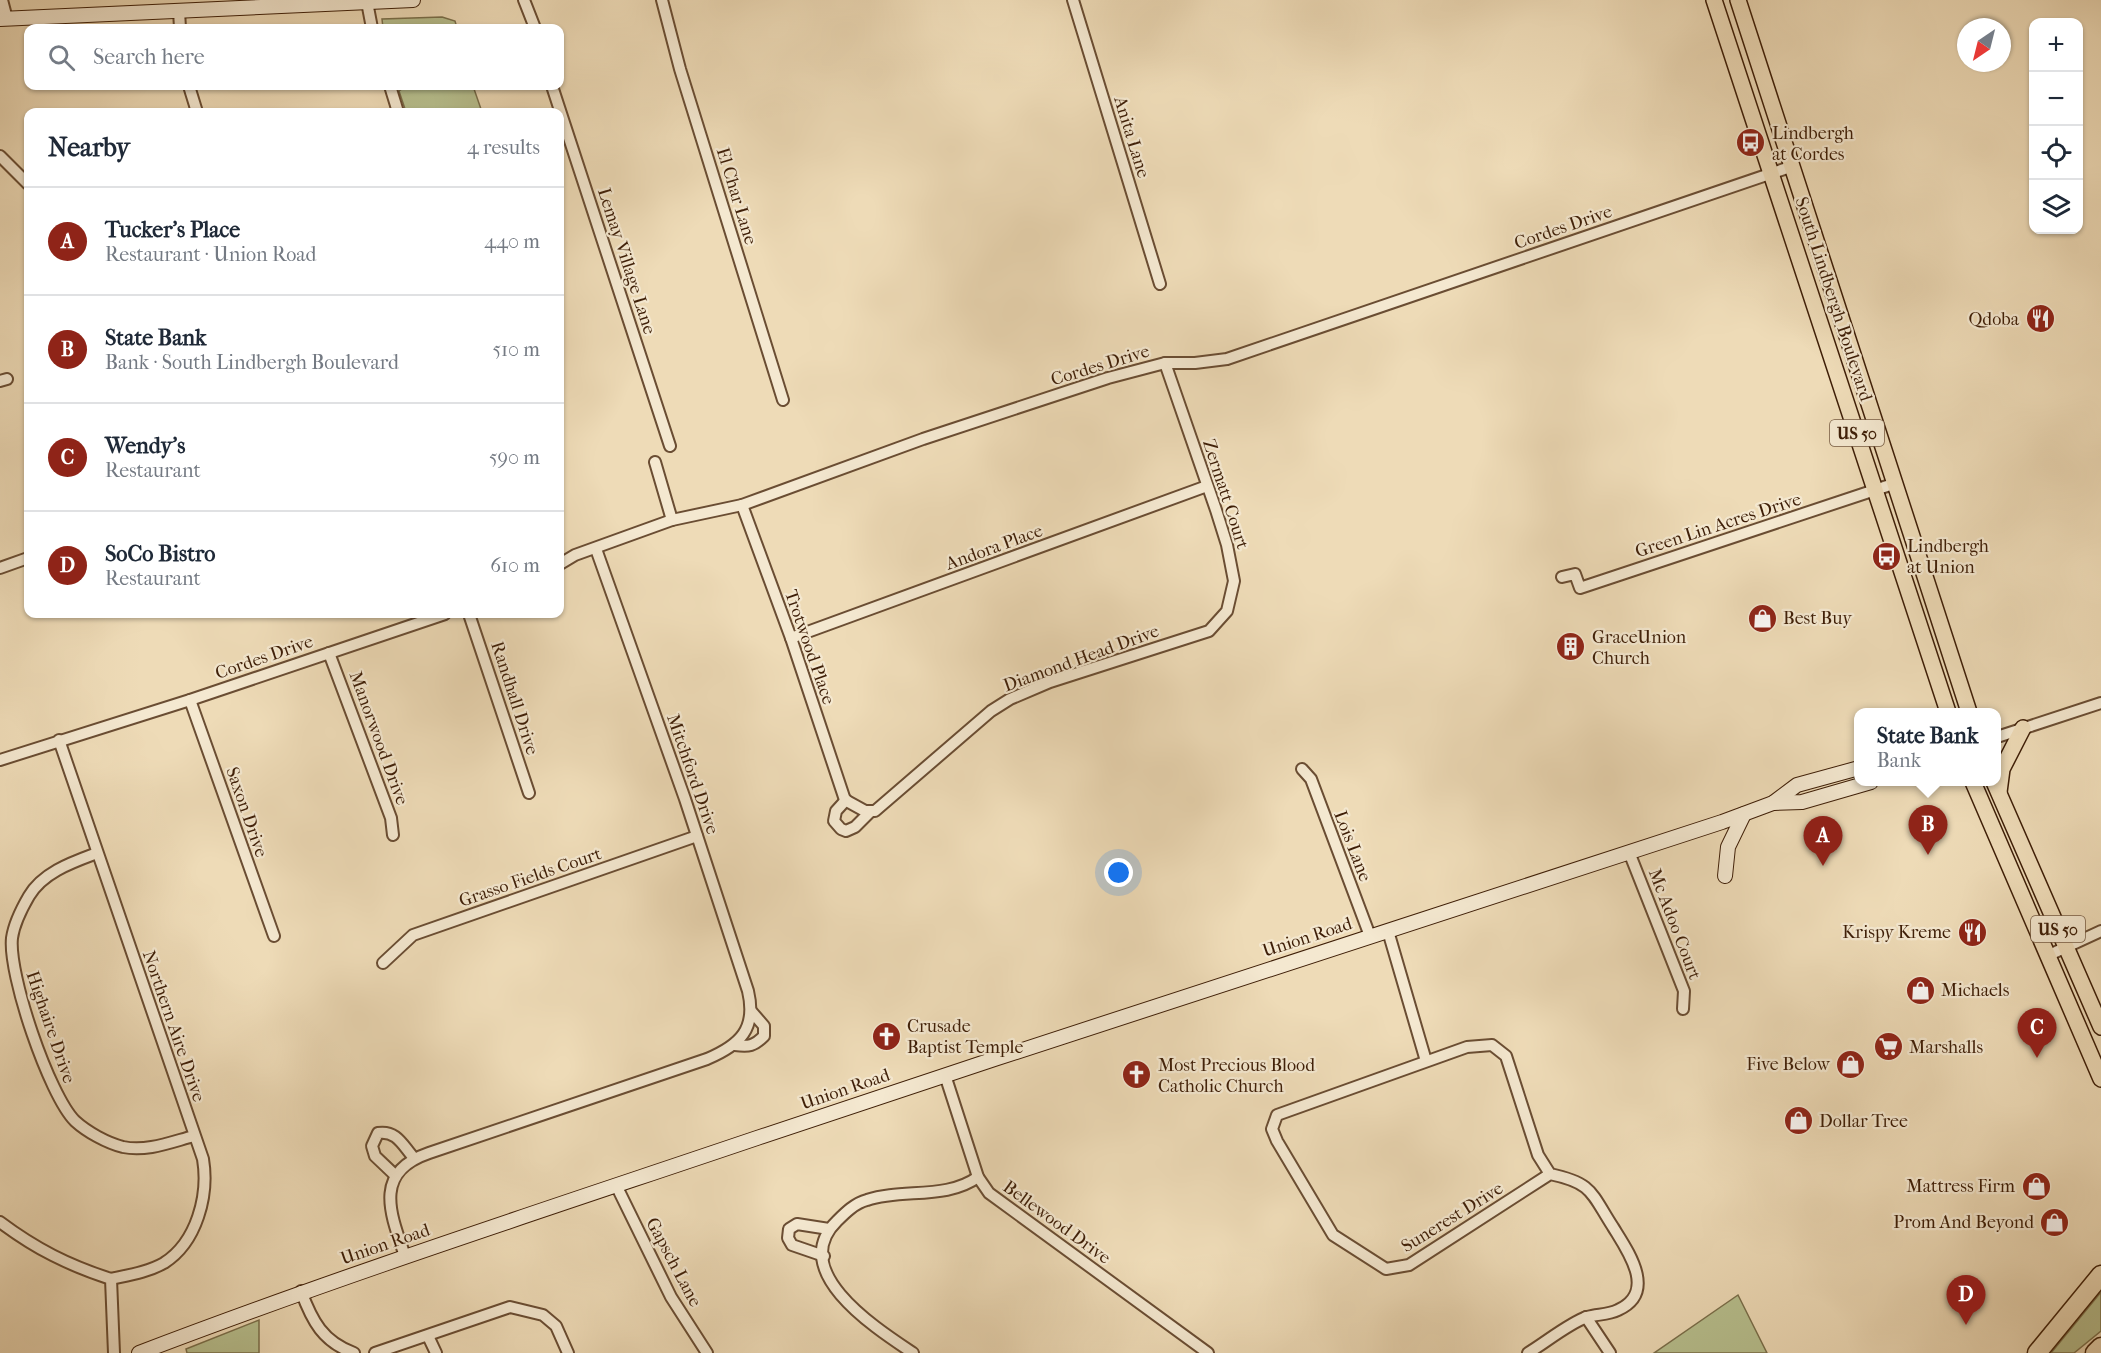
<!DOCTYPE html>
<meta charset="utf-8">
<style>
body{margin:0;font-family:"IM FELL French Canon",serif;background:#f6f6f7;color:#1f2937}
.controls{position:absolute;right:18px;top:18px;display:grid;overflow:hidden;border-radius:12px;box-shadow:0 2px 4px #0004}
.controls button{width:54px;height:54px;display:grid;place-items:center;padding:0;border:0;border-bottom:2px solid #e0e1e3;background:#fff;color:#1f2937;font:30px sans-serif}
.compass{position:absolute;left:1957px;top:18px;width:54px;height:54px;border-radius:50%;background:#fff;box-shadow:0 2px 4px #0004;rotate:215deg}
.you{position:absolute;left:1119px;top:873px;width:21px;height:21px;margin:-15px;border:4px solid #fff;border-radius:50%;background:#1a73e8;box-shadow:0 0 0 9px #1a73e833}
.badge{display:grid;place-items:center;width:39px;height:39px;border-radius:50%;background:#8f2418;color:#fff;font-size:20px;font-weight:700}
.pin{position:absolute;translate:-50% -50px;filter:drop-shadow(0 2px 3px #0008)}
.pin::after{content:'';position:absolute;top:32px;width:21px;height:18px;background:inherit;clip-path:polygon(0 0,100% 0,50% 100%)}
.popup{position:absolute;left:1854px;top:708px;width:147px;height:78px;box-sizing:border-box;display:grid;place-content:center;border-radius:12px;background:#fff;filter:drop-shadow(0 2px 4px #0005);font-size:20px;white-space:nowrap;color:#747a83}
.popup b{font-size:22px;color:#1f2937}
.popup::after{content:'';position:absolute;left:50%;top:100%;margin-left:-12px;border:12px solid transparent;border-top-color:#fff}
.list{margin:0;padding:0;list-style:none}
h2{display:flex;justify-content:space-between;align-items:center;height:78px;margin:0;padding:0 24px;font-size:26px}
h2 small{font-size:20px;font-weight:400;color:#747a83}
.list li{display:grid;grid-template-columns:39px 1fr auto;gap:18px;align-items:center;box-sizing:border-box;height:108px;padding:0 24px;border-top:2px solid #e0e1e3}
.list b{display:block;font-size:22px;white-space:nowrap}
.list p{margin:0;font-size:20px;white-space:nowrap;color:#747a83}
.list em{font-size:20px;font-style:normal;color:#747a83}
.icon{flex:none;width:33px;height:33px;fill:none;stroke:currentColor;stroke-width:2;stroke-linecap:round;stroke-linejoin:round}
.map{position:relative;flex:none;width:2101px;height:1353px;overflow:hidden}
.search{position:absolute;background:#fff;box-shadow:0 2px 4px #0004;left:24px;top:24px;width:540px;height:66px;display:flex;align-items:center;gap:15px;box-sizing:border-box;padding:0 21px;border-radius:12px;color:#747a83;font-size:22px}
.panel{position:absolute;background:#fff;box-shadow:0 2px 4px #0004;left:24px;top:108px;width:540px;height:510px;border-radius:12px}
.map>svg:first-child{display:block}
.green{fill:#b7c08f;stroke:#7a6f4b;stroke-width:1.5}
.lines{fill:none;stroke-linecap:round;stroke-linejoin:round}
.minor-casing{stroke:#6a4d33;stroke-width:14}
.secondary-casing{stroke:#3e1e07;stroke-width:16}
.primary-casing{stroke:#3e1e07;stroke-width:18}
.motorway-casing{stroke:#3e1e07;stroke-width:21}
.minor{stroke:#f4e8d0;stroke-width:10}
.secondary{stroke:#f4e8d0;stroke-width:14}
.primary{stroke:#eedbb7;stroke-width:15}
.motorway{stroke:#eedbb7;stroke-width:18}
.labels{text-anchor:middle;stroke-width:4.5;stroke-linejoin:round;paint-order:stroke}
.shield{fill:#f4e8d0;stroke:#755b43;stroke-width:1.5}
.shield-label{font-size:16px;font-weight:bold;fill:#3e1e07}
.poi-label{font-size:18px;fill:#3e1e07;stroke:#f4e8d0;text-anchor:start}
.street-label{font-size:18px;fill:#3e1e07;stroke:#f4e8d0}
</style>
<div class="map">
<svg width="2101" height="1353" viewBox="0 0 2101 1353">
<rect width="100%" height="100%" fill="#eedbb7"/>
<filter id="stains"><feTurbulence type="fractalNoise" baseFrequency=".00333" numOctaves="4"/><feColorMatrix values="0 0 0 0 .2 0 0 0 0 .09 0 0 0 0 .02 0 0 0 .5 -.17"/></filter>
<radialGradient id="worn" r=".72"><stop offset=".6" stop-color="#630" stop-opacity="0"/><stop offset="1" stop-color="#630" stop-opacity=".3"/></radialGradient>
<!-- green -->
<g class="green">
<path d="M442,17L455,21L457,28H383L382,19Z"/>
<path d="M405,87L473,86L482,112H406L399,91Z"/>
<path d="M2101,1292V1331L2074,1353H2051Z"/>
<path d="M1738,1295L1767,1353H1654Z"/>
<path d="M259,1320V1353H187L186,1349Z"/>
</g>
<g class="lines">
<defs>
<g id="minor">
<path d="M2,0L7,19"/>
<path d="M524,0L535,28"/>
<path d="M662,0L680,69L783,400"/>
<path d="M1073,0L1160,284"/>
<path d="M367,2L372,28"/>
<path d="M179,11L180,28"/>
<path d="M189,86L197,112"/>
<path d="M390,86L398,112"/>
<path d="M552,86L670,446"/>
<path d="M0,156L28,184"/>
<path d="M0,381L7,379"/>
<path d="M655,462L672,520"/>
<path d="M742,505L791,638L845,800L865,811H875L991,711L1010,699L1050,682L1209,631L1227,611L1234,581L1227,545L1216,510L1165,363"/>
<path d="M560,564L575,555L672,520L742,505L923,439L1108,378L1165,363H1195L1227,359L1790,167"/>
<path d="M0,568L28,558"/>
<path d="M1562,577L1575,574L1580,588L1893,484"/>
<path d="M469,614L529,793"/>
<path d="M791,638L1207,486"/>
<path d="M329,653L391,818L393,835"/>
<path d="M190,700L274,936"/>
<path d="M1997,737L2101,703"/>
<path d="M59,740L203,1159C209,1195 197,1242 164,1263C148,1272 129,1275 111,1279"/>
<path d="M0,760L190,700L445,614"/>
<path d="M1302,769L1311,779L1370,936"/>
<path d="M846,800L836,811L834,821L841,829L846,831L855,827L871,811"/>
<path d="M1629,852L1684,991L1683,1009"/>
<path d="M97,853C73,862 43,872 29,896C22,908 14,924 12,938C8,974 49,1095 75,1121C87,1132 107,1143 123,1147C147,1152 171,1142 194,1136"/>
<path d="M1388,931L1426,1061"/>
<path d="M2047,956L2101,931"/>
<path d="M383,963L413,935L697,836"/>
<path d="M735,1045C749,1047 754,1046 764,1036V1026L751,1011"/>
<path d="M945,1075L978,1177L989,1193L1208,1353"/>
<path d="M395,1175L375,1156L372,1146L378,1133C397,1130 403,1146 414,1158"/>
<path d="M616,1185L671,1297L707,1353"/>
<path d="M0,1222C36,1249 68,1265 111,1279L114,1353"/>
<path d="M405,1256C390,1213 373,1172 429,1153L707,1059C740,1045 757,1029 748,991L685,799L596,549"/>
<path d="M824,1256L792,1245L788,1238L789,1229L797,1224L829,1229"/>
<path d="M301,1291C312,1321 323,1342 354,1353"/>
<path d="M1586,1317L1610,1353"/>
<path d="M428,1336L436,1353"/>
<path d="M375,1353L510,1307L543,1315L556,1326L568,1353"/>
<path d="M913,1353C877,1329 786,1271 837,1221C845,1213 855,1203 867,1200C903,1188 946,1200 978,1177"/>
<path d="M1528,1353C1545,1343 1569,1323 1587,1317C1597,1314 1608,1315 1618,1310C1658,1292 1627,1250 1613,1227C1591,1193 1593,1183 1550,1174L1538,1155L1506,1056L1492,1045L1467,1047L1277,1115L1272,1129L1277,1141L1333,1235L1386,1269L1409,1265L1550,1174"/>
</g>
<g id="secondary">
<path d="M0,19L413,0"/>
<path d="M1773,803L1802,802L1871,782"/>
<path d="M1725,876L1728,847L1744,814"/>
<path d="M139,1353C343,1275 550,1208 757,1138C1078,1031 1399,925 1722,822L1773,803L1797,785L1859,768"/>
</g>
<g id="primary">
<path d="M1714,0L1948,712"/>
<path d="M1738,0L1969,712"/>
<path d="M1973,782L2101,1079"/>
<path d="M1994,782L2101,1027"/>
<path d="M1999,792L2002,769L2023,728"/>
</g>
<g id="motorway">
<path d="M2037,1353L2101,1275"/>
<path d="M2095,1353L2101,1347"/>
</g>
</defs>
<!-- minor casing -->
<use href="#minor" class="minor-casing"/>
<!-- secondary casing -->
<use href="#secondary" class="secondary-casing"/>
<!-- primary casing -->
<use href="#primary" class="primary-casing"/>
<!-- motorway casing -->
<use href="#motorway" class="motorway-casing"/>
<!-- minor -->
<use href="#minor" class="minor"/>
<!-- secondary -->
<use href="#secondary" class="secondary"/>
<!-- primary -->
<use href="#primary" class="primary"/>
<!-- motorway -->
<use href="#motorway" class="motorway"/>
</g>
<!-- icons -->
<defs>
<symbol id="bus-disc" viewBox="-11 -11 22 22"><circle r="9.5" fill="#8f2418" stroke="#f4e8d0"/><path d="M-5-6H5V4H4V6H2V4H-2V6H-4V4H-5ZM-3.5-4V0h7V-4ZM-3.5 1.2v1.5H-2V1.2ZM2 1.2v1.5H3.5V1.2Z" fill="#fff"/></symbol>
<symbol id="restaurant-disc" viewBox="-11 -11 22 22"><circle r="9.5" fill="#8f2418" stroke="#f4e8d0"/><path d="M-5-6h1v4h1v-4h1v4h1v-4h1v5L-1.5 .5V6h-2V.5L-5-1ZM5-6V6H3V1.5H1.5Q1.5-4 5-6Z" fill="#fff"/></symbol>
<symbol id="shop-disc" viewBox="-11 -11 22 22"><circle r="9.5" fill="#8f2418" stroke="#f4e8d0"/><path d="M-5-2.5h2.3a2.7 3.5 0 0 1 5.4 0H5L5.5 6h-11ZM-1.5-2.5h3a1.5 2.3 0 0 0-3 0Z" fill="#fff"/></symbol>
<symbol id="building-disc" viewBox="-11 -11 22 22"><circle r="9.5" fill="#8f2418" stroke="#f4e8d0"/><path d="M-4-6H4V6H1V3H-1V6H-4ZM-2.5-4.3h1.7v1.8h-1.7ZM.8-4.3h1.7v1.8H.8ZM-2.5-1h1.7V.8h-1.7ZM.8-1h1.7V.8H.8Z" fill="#fff"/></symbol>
<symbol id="church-disc" viewBox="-11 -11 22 22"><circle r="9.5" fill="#8f2418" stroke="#f4e8d0"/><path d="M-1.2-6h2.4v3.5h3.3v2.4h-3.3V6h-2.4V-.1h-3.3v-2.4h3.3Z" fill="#fff"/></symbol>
<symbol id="supermarket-disc" viewBox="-11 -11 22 22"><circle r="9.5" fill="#8f2418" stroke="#f4e8d0"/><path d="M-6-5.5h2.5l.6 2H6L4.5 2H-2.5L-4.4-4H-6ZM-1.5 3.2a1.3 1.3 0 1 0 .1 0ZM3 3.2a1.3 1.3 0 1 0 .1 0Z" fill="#fff"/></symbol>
</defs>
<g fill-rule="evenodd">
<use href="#bus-disc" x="1734" y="126" width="33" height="33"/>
<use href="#restaurant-disc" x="2024" y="302" width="33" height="33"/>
<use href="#bus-disc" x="1870" y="540" width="33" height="33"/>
<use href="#shop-disc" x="1746" y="602" width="33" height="33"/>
<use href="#building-disc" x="1554" y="630" width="33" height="33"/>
<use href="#restaurant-disc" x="1956" y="916" width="33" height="33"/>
<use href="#shop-disc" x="1904" y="974" width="33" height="33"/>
<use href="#church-disc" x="870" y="1020" width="33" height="33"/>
<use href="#supermarket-disc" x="1872" y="1030" width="33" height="33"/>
<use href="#shop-disc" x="1834" y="1048" width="33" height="33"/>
<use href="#church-disc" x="1120" y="1058" width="33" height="33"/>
<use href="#shop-disc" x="1782" y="1104" width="33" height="33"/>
<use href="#shop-disc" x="2020" y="1170" width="33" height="33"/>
<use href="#shop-disc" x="2038" y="1206" width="33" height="33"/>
</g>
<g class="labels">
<!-- shield labels -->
<g class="shield">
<rect x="1830" y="420" width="54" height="26" rx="4.5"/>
<rect x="2031" y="916" width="54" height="26" rx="4.5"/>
</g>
<g class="shield-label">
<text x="1857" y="439">US 50</text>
<text x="2058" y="935">US 50</text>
</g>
<!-- poi labels -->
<g class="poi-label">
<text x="1772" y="139">Lindbergh<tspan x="1772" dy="21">at Cordes</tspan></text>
<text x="2019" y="325" text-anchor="end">Qdoba</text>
<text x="1907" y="552">Lindbergh<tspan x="1907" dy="21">at Union</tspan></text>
<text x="1783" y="624">Best Buy</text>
<text x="1592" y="643">GraceUnion<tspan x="1592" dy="21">Church</tspan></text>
<text x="1951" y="938" text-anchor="end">Krispy Kreme</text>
<text x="1941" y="996">Michaels</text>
<text x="907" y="1032">Crusade<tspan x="907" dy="21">Baptist Temple</tspan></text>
<text x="1909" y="1053">Marshalls</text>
<text x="1830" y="1070" text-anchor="end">Five Below</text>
<text x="1158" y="1071">Most Precious Blood<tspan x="1158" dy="21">Catholic Church</tspan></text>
<text x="1819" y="1127">Dollar Tree</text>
<text x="2015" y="1192" text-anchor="end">Mattress Firm</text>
<text x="2034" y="1228" text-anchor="end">Prom And Beyond</text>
</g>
<!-- street labels -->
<g class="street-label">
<text transform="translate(1132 137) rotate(73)" y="6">Anita Lane</text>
<text transform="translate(737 196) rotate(73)" y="6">El Char Lane</text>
<text transform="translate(1563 227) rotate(-19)" y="6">Cordes Drive</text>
<text transform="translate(627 261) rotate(72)" y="6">Lemay Village Lane</text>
<text transform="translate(1834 299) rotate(72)" y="6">South Lindbergh Boulevard</text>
<text transform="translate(1100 365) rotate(-17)" y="6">Cordes Drive</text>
<text transform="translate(1226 494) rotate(72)" y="6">Zermatt Court</text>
<text transform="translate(1718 525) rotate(-18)" y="6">Green Lin Acres Drive</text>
<text transform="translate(994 547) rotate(-20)" y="6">Andora Place</text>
<text transform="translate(810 647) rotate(71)" y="6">Trotwood Place</text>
<text transform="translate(264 657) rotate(-19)" y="6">Cordes Drive</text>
<text transform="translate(1081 658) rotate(-20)" y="6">Diamond Head Drive</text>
<text transform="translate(515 698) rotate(72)" y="6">Randhall Drive</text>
<text transform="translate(379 738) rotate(70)" y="6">Manorwood Drive</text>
<text transform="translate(693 774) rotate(71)" y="6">Mitchford Drive</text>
<text transform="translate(247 812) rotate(71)" y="6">Saxon Drive</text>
<text transform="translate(1353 846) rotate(69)" y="6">Lois Lane</text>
<text transform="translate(530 877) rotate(-19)" y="6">Grasso Fields Court</text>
<text transform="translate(1675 924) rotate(69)" y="6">Mc Adoo Court</text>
<text transform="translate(1307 937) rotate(-18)" y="6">Union Road</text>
<text transform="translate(174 1026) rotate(71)" y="6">Northern Aire Drive</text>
<text transform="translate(51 1027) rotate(71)" y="6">Highaire Drive</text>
<text transform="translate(845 1089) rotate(-19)" y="6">Union Road</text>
<text transform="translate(1452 1217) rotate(-32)" y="6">Sunerest Drive</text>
<text transform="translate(1057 1222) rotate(36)" y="6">Bellewood Drive</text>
<text transform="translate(385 1244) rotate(-19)" y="6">Union Road</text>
<text transform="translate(674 1262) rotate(62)" y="6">Gapsch Lane</text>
</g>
</g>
<rect width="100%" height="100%" filter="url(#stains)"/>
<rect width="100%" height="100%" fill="url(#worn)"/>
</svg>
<div class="controls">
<button>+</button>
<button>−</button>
<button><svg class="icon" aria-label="locate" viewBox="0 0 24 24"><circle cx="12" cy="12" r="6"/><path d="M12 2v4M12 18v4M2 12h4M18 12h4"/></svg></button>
<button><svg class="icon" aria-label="layers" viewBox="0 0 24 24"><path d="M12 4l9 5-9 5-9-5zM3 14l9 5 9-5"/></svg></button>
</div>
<svg class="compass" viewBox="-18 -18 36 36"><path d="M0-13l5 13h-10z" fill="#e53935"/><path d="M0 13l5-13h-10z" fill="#747a83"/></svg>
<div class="you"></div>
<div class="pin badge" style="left:1823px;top:866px">A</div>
<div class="pin badge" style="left:1928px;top:855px">B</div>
<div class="popup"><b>State Bank</b>Bank</div>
<div class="pin badge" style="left:2037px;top:1058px">C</div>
<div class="pin badge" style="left:1966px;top:1325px">D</div>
<div class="search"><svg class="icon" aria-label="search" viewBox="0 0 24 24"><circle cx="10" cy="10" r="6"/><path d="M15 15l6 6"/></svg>Search here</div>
<section class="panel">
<h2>Nearby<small>4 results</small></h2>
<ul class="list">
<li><span class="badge">A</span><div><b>Tucker's Place</b><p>Restaurant · Union Road</p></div><em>440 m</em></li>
<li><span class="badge">B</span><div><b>State Bank</b><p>Bank · South Lindbergh Boulevard</p></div><em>510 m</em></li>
<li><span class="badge">C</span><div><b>Wendy's</b><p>Restaurant</p></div><em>590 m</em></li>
<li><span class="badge">D</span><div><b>SoCo Bistro</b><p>Restaurant</p></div><em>610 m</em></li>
</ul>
</section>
</div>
